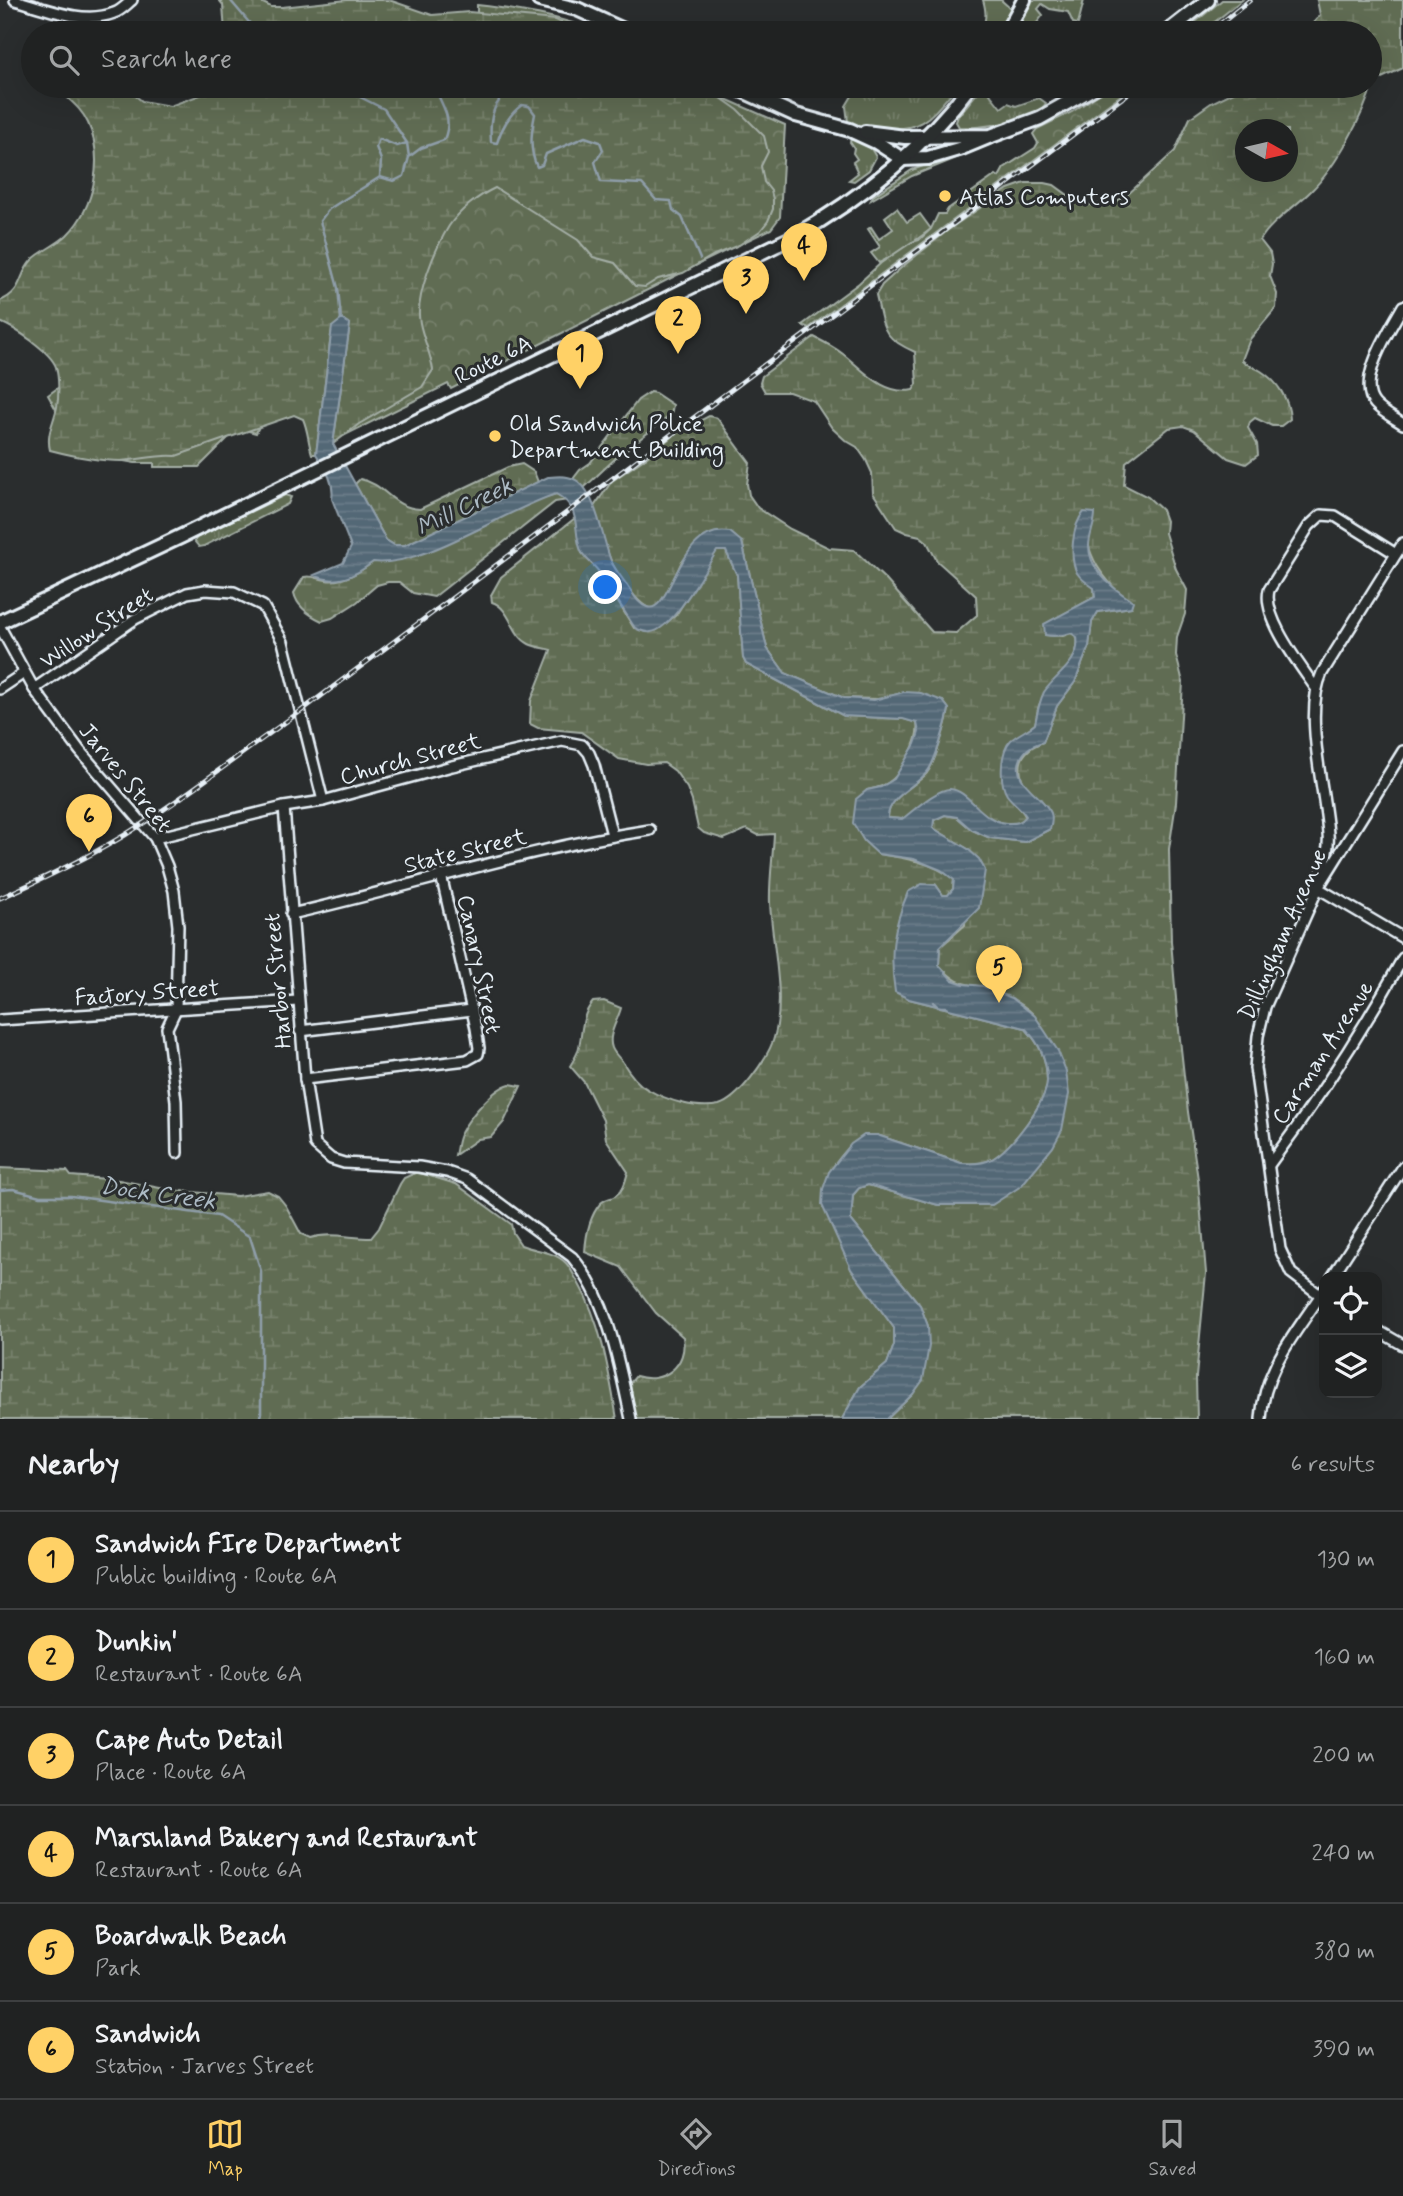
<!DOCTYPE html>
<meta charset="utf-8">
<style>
body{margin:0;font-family:Mynerve,sans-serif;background:#282a2a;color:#f1f3f6}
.controls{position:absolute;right:21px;bottom:21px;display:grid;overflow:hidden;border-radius:14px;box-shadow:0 7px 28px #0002}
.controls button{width:63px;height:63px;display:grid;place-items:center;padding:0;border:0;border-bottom:2px solid #3d3f40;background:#202222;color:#f1f3f6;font:35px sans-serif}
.compass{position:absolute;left:1235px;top:119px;width:63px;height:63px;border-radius:50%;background:#202222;box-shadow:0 7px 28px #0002;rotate:98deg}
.you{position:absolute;left:606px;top:588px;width:24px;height:24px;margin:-18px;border:5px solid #fff;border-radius:50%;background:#1a73e8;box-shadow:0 0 0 10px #1a73e833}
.badge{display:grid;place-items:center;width:46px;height:46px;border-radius:50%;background:#ffd166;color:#111;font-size:23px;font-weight:700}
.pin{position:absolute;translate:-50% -58px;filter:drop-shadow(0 2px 4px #0008)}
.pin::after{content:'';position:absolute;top:37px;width:24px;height:21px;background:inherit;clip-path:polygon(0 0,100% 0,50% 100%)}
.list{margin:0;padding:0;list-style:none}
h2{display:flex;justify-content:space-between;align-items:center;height:91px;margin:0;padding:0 28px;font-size:30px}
h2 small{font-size:23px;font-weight:400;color:#a2a4a5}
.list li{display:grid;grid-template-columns:46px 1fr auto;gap:21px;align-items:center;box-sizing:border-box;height:98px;padding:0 28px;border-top:2px solid #3d3f40}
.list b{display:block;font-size:26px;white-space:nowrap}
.list p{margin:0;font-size:23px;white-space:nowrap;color:#a2a4a5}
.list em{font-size:23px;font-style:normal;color:#a2a4a5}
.icon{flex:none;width:38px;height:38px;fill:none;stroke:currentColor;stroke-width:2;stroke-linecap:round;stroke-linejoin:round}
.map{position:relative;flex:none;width:1403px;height:1419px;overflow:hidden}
.search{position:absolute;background:#202222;box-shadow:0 7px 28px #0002;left:21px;right:21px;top:21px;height:77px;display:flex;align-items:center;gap:18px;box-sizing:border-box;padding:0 24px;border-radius:38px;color:#a2a4a5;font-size:26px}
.sheet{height:679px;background:#202222}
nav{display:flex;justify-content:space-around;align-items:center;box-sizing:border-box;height:98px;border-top:2px solid #3d3f40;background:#202222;font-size:19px;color:#a2a4a5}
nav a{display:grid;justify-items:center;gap:4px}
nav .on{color:#ffd166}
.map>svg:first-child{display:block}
.grass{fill:url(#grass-tufts);stroke:#a4aea6;stroke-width:2}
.forest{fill:url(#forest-crowns);stroke:#a4aea6;stroke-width:2}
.wetland{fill:url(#wetland-marsh);stroke:#a4aea6;stroke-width:2;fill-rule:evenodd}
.water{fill:url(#water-rules);stroke:#8f9eaa;stroke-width:2}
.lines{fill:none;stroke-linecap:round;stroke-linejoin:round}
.stream{stroke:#8f9eaa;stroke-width:2.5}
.minor-casing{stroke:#e8f1f8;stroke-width:14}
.secondary-casing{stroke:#e8f1f8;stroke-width:18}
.minor{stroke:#2a2d2e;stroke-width:9}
.secondary{stroke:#2a2d2e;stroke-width:12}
.rail-casing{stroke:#e8f1f8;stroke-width:5}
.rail{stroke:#2a2d2e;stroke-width:2.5;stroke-dasharray:8;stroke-linecap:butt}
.poi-dot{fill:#ffd166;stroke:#2a2d2e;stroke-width:2.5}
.labels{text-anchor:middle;stroke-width:6;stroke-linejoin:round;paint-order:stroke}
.poi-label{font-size:23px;fill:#e8f1f8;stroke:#2a2d2e;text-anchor:start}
.street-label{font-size:23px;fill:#e8f1f8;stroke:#2a2d2e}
.water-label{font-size:24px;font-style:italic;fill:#acbac4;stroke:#2a2d2e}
</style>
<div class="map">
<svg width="1403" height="1419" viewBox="0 0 1403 1419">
<defs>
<pattern id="grass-tufts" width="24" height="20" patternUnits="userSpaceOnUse" patternTransform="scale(1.75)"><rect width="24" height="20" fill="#606c53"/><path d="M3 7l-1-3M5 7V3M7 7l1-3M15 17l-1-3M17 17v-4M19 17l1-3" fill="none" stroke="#77816c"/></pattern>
<pattern id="forest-crowns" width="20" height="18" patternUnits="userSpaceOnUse" patternTransform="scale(1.75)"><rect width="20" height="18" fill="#606c53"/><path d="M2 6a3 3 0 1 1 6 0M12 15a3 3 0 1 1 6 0" fill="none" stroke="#77816c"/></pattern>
<pattern id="wetland-marsh" width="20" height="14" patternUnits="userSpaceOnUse" patternTransform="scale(1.75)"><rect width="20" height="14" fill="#606c53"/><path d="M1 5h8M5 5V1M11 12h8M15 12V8" fill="none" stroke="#77816c"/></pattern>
<pattern id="water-rules" width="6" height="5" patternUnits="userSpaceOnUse" patternTransform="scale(1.75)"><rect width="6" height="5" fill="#536776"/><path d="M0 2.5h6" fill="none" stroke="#6c7d8a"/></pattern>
</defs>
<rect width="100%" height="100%" fill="#2a2d2e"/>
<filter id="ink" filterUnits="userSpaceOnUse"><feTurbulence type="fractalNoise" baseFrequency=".0143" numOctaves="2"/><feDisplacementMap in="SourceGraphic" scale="14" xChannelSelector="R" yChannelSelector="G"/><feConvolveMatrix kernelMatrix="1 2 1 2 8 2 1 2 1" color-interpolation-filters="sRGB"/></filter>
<g filter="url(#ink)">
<!-- grass -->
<g class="grass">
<path d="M983,0H1001L1011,9L996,33H981C986,20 987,13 983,0Z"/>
<path d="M1031,0H1084L1078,24L1073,23L1068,12L1050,9L1042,4L1038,9L1043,15L1029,33H1015Z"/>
<path d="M858,86H957C932,115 923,133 881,128C870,127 858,127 848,122L846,106Z"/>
<path d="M983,86H997L990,94L1001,108L1008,103L1016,106L1039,98L1046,103C1037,121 978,129 959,127L956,122L958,116Z"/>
<path d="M851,139L869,145L876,157L869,170L854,181L849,180L858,173L853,162L857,159L853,153L854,148L850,142Z"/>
<path d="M983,145L986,146L912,176L871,200L873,196L912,170Z"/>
<path d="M897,208L907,222L920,214L931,229C915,241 897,254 879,263L871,253L880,247L868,229L871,227L879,239L893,229L885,217Z"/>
<path d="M285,495L291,497L288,504L204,546L199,547L195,542L196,538Z"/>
</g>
<!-- forest -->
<g class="forest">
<path d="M1222,0H1242L1201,33H1182Z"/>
<path d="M477,5C520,10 560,16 600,33H477Z"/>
<path d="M696,86L785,125L780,217L771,229L703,262L688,229L701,263L451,389L448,384L327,444L324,424L270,402L256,433L238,428L199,467H154V463H135L80,453L48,395L96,360L410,172L651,205Z"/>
<path d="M1111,86H1133L809,328L802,325L859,283L881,263L912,242L919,240L931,229L938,214H945L948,209L996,175L999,177L1004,168L1035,148L1038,143L1033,134L1037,129L1072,112Z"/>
</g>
<!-- wetland -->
<g class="wetland">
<path d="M219,0H257L271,7H282L347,0H389L432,15L469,12L556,20L581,33H225L223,5Z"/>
<path d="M1317,0H1403V68L1373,82C1364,115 1336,167 1311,191C1294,208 1273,220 1260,240L1270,253L1272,264L1270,276L1277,294L1276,308L1250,339L1242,360C1248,366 1254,367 1261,371C1278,382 1289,399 1290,419L1281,426H1272L1255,418L1250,422L1248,428L1257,444L1258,455L1246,464L1228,458L1194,430L1183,426L1169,428L1126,462L1124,485L1148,497L1162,510L1166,521L1165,533L1176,569L1187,590L1185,614L1177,637L1176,655L1183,682L1176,803L1169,849L1171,941L1178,1021L1188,1112L1198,1179L1206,1273L1196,1377L1197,1419H887L913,1394L928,1326L920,1305L851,1220L853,1195L859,1188L868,1185L938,1205L1062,1130C1058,1113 1039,1022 1033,1014C1023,1004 1009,997 996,992C968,980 962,991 939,965L940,947L965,925L968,849L933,828L934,820L945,815L957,817L972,830L990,838L1025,842L1050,829C1034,801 996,759 1043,742L1057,706L1075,682L1089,646L1092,622L1098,612L1131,607C1114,587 1096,572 1089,547L1073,544L1074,564L1094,588L1095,597L1045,624V635L1063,636L1071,633L1077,637C1082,663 1051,681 1040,703C1037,709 1037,717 1035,724C1014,741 1002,742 1003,773C1003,779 1004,789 1008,795C1013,803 1021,808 1026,817C1007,840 973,805 959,792L902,819L888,818C887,798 916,786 927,773C935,763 947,722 949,709L943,701L844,698L785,673L767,648L742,542L682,561C677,571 664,604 654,608C641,612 616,571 611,561C604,544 599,525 593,508L612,481L647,457L676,433L709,416L717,418L750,463L747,484L749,495L758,508L790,529L829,548L854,550L886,580L932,632L956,633L977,615L976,596L937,561L927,542L920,536L907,533L896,528L873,493L872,473L866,460L857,447L845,440L832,428L814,401L789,392H765L760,383L762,376L814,337C824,342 834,347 843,354C863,370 884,396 913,390L917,384L915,352C881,337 884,329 876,295L882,285L902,267L952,227L1008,189L1025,183H1045L1054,185L1079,203L1093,205L1112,203L1125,197L1175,151L1190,118L1211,103L1246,86H1370V33H1305L1320,15ZM1246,130H1288V172H1246Z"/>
<path d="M56,86H123L142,101L170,106L217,89V86H688L721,98L738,110L764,136L768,152L761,166L764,182L771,191L773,199V209L768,221L760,231L739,245L714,255L683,273L658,279L645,287L635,286L615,263L593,257L578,240L495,188C478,196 460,210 449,226C436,247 414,298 420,323C423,339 431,354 433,370L422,387L359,424L333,444L350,324L332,327L316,454H312C308,442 308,430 303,419L294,415L176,456C158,454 140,460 121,461C97,461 73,456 50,450C46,434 54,422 57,407C59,396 59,378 56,367C50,351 15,328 0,322V301C24,291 17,276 32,260C42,250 57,245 67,235C95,207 104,158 88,123C81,107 66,98 56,86Z"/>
<path d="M650,392L655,393L673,405L671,415L619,455L584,488L573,479L580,470L590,463L638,400Z"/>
<path d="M522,464L534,472L538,482L405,545H394L386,540L355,484L360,479C386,484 391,508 420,509L508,467Z"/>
<path d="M556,494L568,500L555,502L434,597L413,593L399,582H388L377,585L357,602L332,618L322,621C309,615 297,607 294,593L304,577C313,575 317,579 326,580C342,583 360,572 373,562L476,530L536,500Z"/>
<path d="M575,518L582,553L598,570L634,628L657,630L676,615L717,550L726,551L737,575L743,658L746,664L844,716L904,719L917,723C920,738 905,768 893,779C886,786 876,788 867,790L878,854C906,858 931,862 954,879L953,889L948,895H943L936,885L909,999L1025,1028C1040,1044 1047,1059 1047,1081C1047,1102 1011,1148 992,1159C983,1164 972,1164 961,1163L877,1135C853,1136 843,1154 829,1172L851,1269L894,1328V1345L887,1364L860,1387L842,1419H636L630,1383L636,1376C664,1385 688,1365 683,1337L656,1313L621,1267L585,1252C586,1235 589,1217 600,1204C604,1199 610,1199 615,1196C624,1190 625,1182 628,1172L606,1139L603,1120L584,1082L570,1066C573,1061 576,1056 578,1051C583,1033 580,1017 593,1002L604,1001L621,1008C618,1020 607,1035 612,1048C614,1053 619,1058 622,1061C628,1071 636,1083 647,1089C666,1100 696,1110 719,1105C739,1099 766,1060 773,1041C787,1001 772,946 770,903C769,881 773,857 774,834L758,835L747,829L724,839L704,833L698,828L692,801L687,788L675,771L664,763L646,764L619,759L581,732L538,728L530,724L531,701L551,650C544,648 535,647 529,644C511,635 511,608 492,602L491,595L501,577Z"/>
<path d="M510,1084L521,1086L504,1122L491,1137L478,1139L455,1155C457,1148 457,1139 461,1133C469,1117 494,1088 510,1084Z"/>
<path d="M0,1168L67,1171L71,1176L119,1180L170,1190L237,1196L268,1191L278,1196L286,1206L301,1234L310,1238C330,1232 350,1238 371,1238L379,1228L400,1184L404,1178L417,1172L456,1184L511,1224L513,1233L521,1245C536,1251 554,1251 566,1263C571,1268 574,1276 578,1282C602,1324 609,1373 617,1419H0Z"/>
</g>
<!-- water -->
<path class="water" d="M342,319L350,324L333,444L386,540L394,545H405L548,477C560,476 569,475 579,482C596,495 603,540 611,561C615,570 623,579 629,588C634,595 638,604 647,607C672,616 677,523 730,532L742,542L767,648L785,673L844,698L874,700L904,692L921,693L943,701L949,709C947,721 935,763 927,772C916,786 887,798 888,818L902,819C913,811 936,789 950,789C969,790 981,821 1006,823C1015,823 1020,824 1026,816C1021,808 1013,803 1007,795C999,782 1000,751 1011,740C1018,734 1028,730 1035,724C1037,714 1039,702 1044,692C1056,674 1081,662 1077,637L1071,633C1062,636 1054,637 1045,635L1044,624L1095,597L1094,588C1088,584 1081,579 1077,573C1069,558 1072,525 1084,512L1095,513C1095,525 1089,535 1089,546C1089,570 1115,590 1133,601L1131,607L1098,612L1092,622L1089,646L1075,682L1057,706L1043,742C1033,745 1026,748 1021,758C1010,783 1042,793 1051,813C1053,819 1052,823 1050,829L1025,842L990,838L972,830L957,817L945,815L934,820L933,828L968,849L979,859L985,870L979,908L940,947L939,965L952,980L964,984L983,986L1012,998L1035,1016L1058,1051L1066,1071L1069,1094L1062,1130L1053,1147L1021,1186L992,1205H938L868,1185L859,1188L853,1195L851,1220L920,1305L928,1326L929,1346L923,1380L913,1394L887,1419H842L860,1387L887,1364L894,1345V1328L851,1269L822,1205L823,1189L829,1172L851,1144L864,1135H877L961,1163C972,1164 982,1164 992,1159C1011,1148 1047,1102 1047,1081C1047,1059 1040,1044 1025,1028L909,999L895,992C889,953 893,928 908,892L922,884L936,885L943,895H948L953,889L954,880L941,870L914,859L878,854L864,841L853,823L856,799L867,790L881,787L894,779L915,744L919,732L917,723L903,719L844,716L746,664L743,658L737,575L726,551H717C705,569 673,630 651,632C646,633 639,630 635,628C623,610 612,590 599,572C594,565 585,559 581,551C572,529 583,509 556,494C505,510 423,568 373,562C355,576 336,586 314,575L343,563L351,547L332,499C335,482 325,468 316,454L332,327Z"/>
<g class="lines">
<!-- stream -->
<g class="stream">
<path d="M230,0L258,33"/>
<path d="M488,86L496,91L499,101C490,113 490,127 491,142L497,143C501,129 510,113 522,105L529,106L535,114C531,133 529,150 537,167L542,165L546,154L585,137L600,142L603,150L595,162L601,182L642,184L656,200L671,201L673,210L682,217L700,259"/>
<path d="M409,157L421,148L444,140C454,115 441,108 435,86"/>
<path d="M380,177L381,160L376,147L379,139L397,146L407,143"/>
<path d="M341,320L338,288L320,221L329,209L380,177L394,181L404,176L409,157L407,143L384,109L354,94L346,86"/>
<path d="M933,1002L938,1007H946"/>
<path d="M0,1190L13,1189L40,1196H71L218,1216L250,1237L261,1271V1419"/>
</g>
<defs>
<g id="minor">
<path d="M15,0C45,8 83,25 114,13C121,11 127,4 132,0"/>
<path d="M1403,306C1391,328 1355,381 1375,404C1382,412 1394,418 1403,424"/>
<path d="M1403,543L1322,673C1303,714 1325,789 1328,834C1330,851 1322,871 1318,888L1403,938"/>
<path d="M0,627L34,689L80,751L155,838L167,866L174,891L178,926L176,1009L167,1028L176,1101L177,1153"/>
<path d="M1315,687C1300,665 1262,617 1269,590L1309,526L1321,515L1335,516L1396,554"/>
<path d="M0,689L24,673"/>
<path d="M34,689L135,619L187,593L205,590L234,592L263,606L283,642L323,801"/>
<path d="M284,807L305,1079L315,1145L331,1159L344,1163L419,1167L447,1172L467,1179L572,1257C609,1300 619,1364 631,1419"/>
<path d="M155,838L284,807L323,801L452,766L562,741L582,745L589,753L594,765L612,835"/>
<path d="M291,914C411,887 528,848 650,830"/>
<path d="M0,1020L298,1001"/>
<path d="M300,1031L472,1010"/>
<path d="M305,1079L467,1060L478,1054L479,1048L476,1028L441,875"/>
<path d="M1269,1165C1318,1100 1363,1030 1403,958"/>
<path d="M1332,1277L1403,1167"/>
<path d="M1324,1298L1291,1273L1280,1249L1255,1068L1258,1036L1265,1007L1318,888L1403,751"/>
<path d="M1377,1330L1403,1345"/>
<path d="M1261,1419C1264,1367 1297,1332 1324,1290"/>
</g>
<g id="secondary">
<path d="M539,0L577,9L630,33"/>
<path d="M1006,33L1024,0"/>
<path d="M1166,33L1208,0"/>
<path d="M732,86L796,115L850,130L876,142L902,159L928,158L962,148L991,136"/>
<path d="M865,132L905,137L991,136L1040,118L1097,86"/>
<path d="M0,622L182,536L791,238C860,199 923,149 970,86"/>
</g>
</defs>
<!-- minor casing -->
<use href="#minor" class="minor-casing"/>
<!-- secondary casing -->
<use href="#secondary" class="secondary-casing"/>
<!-- minor -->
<use href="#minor" class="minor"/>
<!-- secondary -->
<use href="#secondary" class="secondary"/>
<defs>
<g id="rail">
<path d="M1209,33L1250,0"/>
<path d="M0,898C43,879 85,859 125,835C186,797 242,752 301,711L1138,86"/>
</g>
</defs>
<!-- rail casing -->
<use href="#rail" class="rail-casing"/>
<!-- rail -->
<use href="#rail" class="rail"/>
</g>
</g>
<!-- markers -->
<g class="poi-dot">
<circle cx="945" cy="196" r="7"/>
<circle cx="495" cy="436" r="7"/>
</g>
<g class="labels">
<!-- poi labels -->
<g class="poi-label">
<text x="959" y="204">Atlas Computers</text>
<text x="509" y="431">Old Sandwich Police<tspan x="509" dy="26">Department Building</tspan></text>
</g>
<!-- street labels -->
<g class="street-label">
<text transform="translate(493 359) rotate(-26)" y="8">Route 6A</text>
<text transform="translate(96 627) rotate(-33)" y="8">Willow Street</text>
<text transform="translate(410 758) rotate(-15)" y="8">Church Street</text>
<text transform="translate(126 777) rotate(51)" y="8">Jarves Street</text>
<text transform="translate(465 850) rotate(-14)" y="8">State Street</text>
<text transform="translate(1282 934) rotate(-66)" y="8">Dillingham Avenue</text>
<text transform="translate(480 964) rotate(78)" y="8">Canary Street</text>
<text transform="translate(277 981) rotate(-95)" y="8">Harbor Street</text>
<text transform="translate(147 992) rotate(-4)" y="8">Factory Street</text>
<text transform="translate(1322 1052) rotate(-57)" y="8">Carman Avenue</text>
</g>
<!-- water labels -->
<g class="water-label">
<text transform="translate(464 506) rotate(-26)" y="8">Mill Creek</text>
<text transform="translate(158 1193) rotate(8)" y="8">Dock Creek</text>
</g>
</g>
</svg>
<div class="controls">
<button><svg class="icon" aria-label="locate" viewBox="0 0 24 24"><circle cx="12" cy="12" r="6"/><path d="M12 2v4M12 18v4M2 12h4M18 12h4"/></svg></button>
<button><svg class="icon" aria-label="layers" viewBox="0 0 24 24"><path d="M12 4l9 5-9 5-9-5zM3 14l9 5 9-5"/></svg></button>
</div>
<svg class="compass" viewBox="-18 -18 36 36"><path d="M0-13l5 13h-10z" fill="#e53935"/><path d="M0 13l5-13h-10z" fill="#a2a4a5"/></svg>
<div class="you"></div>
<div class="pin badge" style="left:580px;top:389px">1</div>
<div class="pin badge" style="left:678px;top:354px">2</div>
<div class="pin badge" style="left:746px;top:314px">3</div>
<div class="pin badge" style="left:804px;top:281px">4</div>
<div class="pin badge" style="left:999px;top:1003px">5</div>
<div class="pin badge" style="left:89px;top:852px">6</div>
<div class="search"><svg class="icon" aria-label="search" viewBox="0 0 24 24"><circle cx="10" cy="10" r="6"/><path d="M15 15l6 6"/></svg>Search here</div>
</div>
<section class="sheet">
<h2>Nearby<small>6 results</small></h2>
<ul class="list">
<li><span class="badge">1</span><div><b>Sandwich FIre Department</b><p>Public building · Route 6A</p></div><em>130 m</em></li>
<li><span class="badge">2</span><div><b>Dunkin'</b><p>Restaurant · Route 6A</p></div><em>160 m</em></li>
<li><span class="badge">3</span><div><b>Cape Auto Detail</b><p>Place · Route 6A</p></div><em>200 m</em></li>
<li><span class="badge">4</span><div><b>Marshland Bakery and Restaurant</b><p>Restaurant · Route 6A</p></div><em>240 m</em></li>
<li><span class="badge">5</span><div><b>Boardwalk Beach</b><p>Park</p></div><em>380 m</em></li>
<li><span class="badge">6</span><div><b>Sandwich</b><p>Station · Jarves Street</p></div><em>390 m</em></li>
</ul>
</section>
<nav>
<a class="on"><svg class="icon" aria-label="map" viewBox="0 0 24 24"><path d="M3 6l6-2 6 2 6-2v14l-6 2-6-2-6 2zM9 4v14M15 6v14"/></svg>Map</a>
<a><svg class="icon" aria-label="directions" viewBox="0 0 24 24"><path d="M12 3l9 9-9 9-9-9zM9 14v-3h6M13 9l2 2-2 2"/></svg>Directions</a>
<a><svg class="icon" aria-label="saved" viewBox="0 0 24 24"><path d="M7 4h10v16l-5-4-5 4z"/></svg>Saved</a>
</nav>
